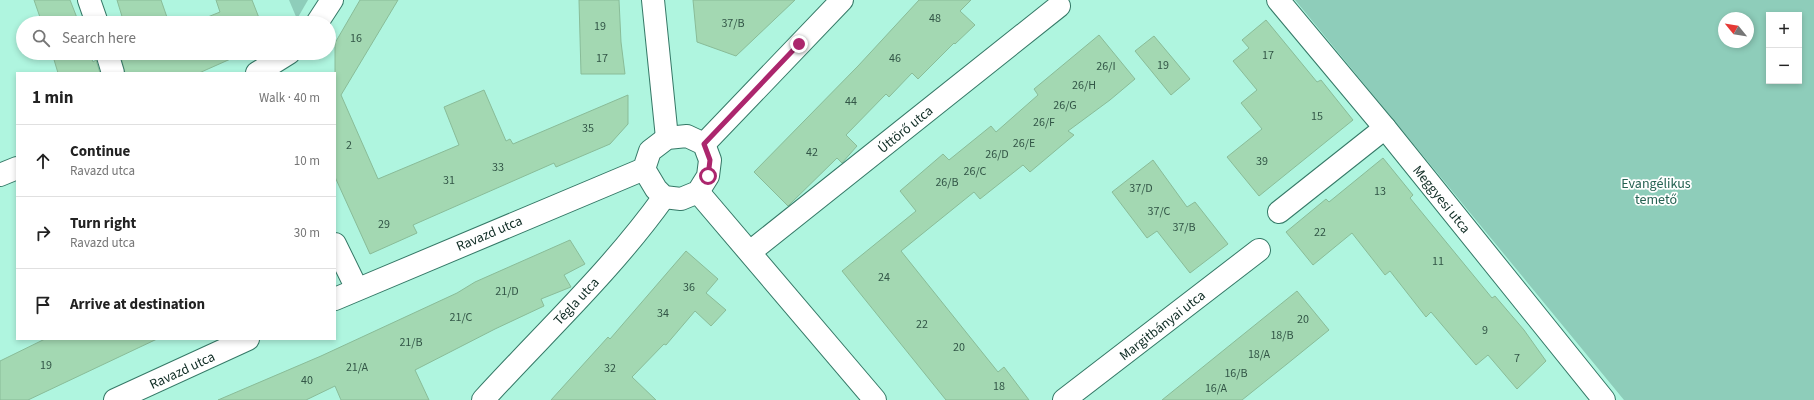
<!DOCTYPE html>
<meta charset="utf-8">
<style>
body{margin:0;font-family:"Source Sans 3",sans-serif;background:#f2f2f2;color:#222}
.controls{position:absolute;right:12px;top:12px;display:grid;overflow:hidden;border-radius:0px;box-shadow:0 2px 6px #0003}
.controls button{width:36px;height:36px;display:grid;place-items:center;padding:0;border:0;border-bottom:1px solid #e0e0e0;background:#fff;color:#222;font:20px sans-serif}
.compass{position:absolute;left:1718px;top:12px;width:36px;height:36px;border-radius:50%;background:#fff;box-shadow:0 2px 6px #0003;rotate:300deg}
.stop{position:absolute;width:12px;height:12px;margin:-9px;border:3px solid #ac266d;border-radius:50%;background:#fff}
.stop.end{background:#ac266d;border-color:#fff;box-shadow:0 1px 4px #0008}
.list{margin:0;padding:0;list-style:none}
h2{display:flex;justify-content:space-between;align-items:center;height:52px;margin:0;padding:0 16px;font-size:17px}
h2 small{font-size:13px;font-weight:400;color:#767676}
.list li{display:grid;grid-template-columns:26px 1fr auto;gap:12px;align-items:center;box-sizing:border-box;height:72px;padding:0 16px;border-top:1px solid #e0e0e0}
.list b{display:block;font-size:15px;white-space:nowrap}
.list p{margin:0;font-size:13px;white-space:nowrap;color:#767676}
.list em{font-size:13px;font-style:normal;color:#767676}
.icon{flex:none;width:22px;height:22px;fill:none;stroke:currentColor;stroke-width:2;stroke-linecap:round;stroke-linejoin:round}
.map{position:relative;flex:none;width:1814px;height:400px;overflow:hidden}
.search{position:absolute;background:#fff;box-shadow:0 2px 6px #0003;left:16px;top:16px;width:320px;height:44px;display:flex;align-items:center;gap:10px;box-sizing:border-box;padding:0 14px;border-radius:22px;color:#767676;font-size:15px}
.panel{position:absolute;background:#fff;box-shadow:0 2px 6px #0003;left:16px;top:72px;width:320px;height:268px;border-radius:0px}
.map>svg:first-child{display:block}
.green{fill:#8ecdba;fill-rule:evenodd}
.building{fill:#a3d8b2;stroke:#89bc98}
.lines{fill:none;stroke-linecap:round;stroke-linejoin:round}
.street-casing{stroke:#357967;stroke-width:24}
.street{stroke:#fff;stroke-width:22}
.route{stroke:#ac266d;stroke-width:5}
.labels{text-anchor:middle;stroke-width:3.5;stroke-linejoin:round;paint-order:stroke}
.number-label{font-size:12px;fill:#335647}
.street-label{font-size:14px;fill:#0e2b23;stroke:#fff}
.park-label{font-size:14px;fill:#256252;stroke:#fff}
</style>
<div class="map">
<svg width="1814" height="400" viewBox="0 0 1814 400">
<rect width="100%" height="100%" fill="#aff5df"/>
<!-- green -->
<g class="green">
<path d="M289,0H308L297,19Z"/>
<path d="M1295,0H1814V400H1624ZM1769,15H1799V81H1769ZM1724,18H1748V42H1724Z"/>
</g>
<!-- building -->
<g class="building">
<path d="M34,0H70L79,23H42Z"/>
<path d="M117,0H161L169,23H124Z"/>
<path d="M216,0H252L261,23H193L220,12Z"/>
<path d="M360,0H398L341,95L378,179L459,145L444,107L484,90L506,141L510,139L513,144L628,95V124L610,144L556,167L554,163L413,225L417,233L370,254L335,177V43Z"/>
<path d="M579,0H619L621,42L625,74H581Z"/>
<path d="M693,0H795L736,56L697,42Z"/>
<path d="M919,0H971L960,11L975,25L955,44L954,43L918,79L912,73L889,97L886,94L846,135L857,146L842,163L837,158L788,206L754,172L858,66Z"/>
<path d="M1266,20L1317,82L1321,80L1353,120L1259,196L1227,157L1262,129L1241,103L1257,90L1233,61L1249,48L1242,40Z"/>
<path d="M1099,35L1135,79L1110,100L1068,131L1074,135L1030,172L1023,165L980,199L974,192L901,251L998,372L1004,367L1029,400H946L842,271L916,211L900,191L943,154L949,160L991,126L996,132L1038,95L1034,89Z"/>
<path d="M1154,36L1190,79L1171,95L1135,51Z"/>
<path d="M52,53H90L93,62L96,60L100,73H58Z"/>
<path d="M120,53H244L199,73H125Z"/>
<path d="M1383,158L1413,195L1410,198L1492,298L1495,296L1524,330L1546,361L1517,389L1488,355L1476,365L1431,312L1426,317L1390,271L1385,275L1352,233L1313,265L1286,232L1326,199L1329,202Z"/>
<path d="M1153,160L1187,207L1195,202L1228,244L1190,273L1157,231L1147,238L1112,192Z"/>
<path d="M570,240L585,264L564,275L571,287L541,299L544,306L495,329L415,370L429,400H341L335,386L306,400H218L321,356L457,293L475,282Z"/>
<path d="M686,251L718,279L706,293L726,310L711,326L695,311L666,345L664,344L632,377L656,400H551L608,337L610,339Z"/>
<path d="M1297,291L1329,330L1287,364L1242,400H1162Z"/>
<path d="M45,339H157L28,400H0V361Z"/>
</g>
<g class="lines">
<defs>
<g id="street">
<path d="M89,0L97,23"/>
<path d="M653,0L667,138"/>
<path d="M1278,0L1385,128L1604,400"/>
<path d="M317,23L332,0"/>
<path d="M107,53L113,73"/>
<path d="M257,73L289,53"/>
<path d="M704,144L842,0"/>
<path d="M0,175L17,168"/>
<path d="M698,192L875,400"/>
<path d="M1279,212L1385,128"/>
<path d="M335,244L357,289"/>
<path d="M750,252L1059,6"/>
<path d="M335,299L644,169L650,151L667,138L687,136L704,144L710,160L708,176L698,192L681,199L664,197L656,189L644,169"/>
<path d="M115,400L248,339"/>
<path d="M483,400C544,333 611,271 664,197"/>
<path d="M1064,400L1259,250"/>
</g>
</defs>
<!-- street casing -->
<use href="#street" class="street-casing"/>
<!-- street -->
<use href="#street" class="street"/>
</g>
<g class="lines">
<!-- route -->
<path class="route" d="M708,176L710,160L704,144L799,44"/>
</g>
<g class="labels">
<!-- number labels -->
<g class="number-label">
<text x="935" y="22">48</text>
<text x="733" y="27">37/B</text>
<text x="600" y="30">19</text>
<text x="356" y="42">16</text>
<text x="1268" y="59">17</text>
<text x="602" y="62">17</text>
<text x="895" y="62">46</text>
<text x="1163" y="69">19</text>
<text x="1106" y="70">26/I</text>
<text x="1084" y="89">26/H</text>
<text x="851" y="105">44</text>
<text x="1065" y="109">26/G</text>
<text x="1317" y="120">15</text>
<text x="1044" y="126">26/F</text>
<text x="588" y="132">35</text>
<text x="1024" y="147">26/E</text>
<text x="349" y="149">2</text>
<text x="812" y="156">42</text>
<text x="997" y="158">26/D</text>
<text x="1262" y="165">39</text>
<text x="498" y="171">33</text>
<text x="975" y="175">26/C</text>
<text x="449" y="184">31</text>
<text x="947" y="186">26/B</text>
<text x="1141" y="192">37/D</text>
<text x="1380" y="195">13</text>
<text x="1159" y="215">37/C</text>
<text x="384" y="228">29</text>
<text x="1184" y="231">37/B</text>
<text x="1320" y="236">22</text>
<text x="1438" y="265">11</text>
<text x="884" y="281">24</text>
<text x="689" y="291">36</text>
<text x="507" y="295">21/D</text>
<text x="663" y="317">34</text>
<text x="461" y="321">21/C</text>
<text x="1303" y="323">20</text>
<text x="922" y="328">22</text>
<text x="1485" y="334">9</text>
<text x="1282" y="339">18/B</text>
<text x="411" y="346">21/B</text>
<text x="959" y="351">20</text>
<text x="1259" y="358">18/A</text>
<text x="1517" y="362">7</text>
<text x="46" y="369">19</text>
<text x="357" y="371">21/A</text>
<text x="610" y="372">32</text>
<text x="1236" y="377">16/B</text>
<text x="307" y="384">40</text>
<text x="999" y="390">18</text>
<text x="1216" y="392">16/A</text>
</g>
<!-- street labels -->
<g class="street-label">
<text transform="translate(905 129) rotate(-39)" y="5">Úttörő utca</text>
<text transform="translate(1442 199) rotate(51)" y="5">Meggyesi utca</text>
<text transform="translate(489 233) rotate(-23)" y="5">Ravazd utca</text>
<text transform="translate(576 301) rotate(-47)" y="5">Tégla utca</text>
<text transform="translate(1162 325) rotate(-38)" y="5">Margitbányai utca</text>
<text transform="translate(182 370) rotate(-25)" y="5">Ravazd utca</text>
</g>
<!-- park labels -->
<g class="park-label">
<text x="1656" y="188">Evangélikus<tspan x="1656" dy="16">temető</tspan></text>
</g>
</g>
</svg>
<div class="controls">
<button>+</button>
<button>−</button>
</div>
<svg class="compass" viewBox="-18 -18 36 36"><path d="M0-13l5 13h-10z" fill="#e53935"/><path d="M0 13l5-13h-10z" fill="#767676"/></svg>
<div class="stop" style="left:708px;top:176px"></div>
<div class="stop end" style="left:799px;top:44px"></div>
<div class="search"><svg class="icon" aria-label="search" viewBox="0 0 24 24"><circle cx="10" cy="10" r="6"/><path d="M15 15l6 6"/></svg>Search here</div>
<section class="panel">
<h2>1 min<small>Walk · 40 m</small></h2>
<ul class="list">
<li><svg class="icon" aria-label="ahead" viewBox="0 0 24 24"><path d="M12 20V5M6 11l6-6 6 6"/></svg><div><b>Continue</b><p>Ravazd utca</p></div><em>10 m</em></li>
<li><svg class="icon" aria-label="right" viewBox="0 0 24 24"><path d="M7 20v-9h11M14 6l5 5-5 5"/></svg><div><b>Turn right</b><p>Ravazd utca</p></div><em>30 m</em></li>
<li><svg class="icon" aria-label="arrive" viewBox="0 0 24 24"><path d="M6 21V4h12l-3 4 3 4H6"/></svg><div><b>Arrive at destination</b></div></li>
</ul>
</section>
</div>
